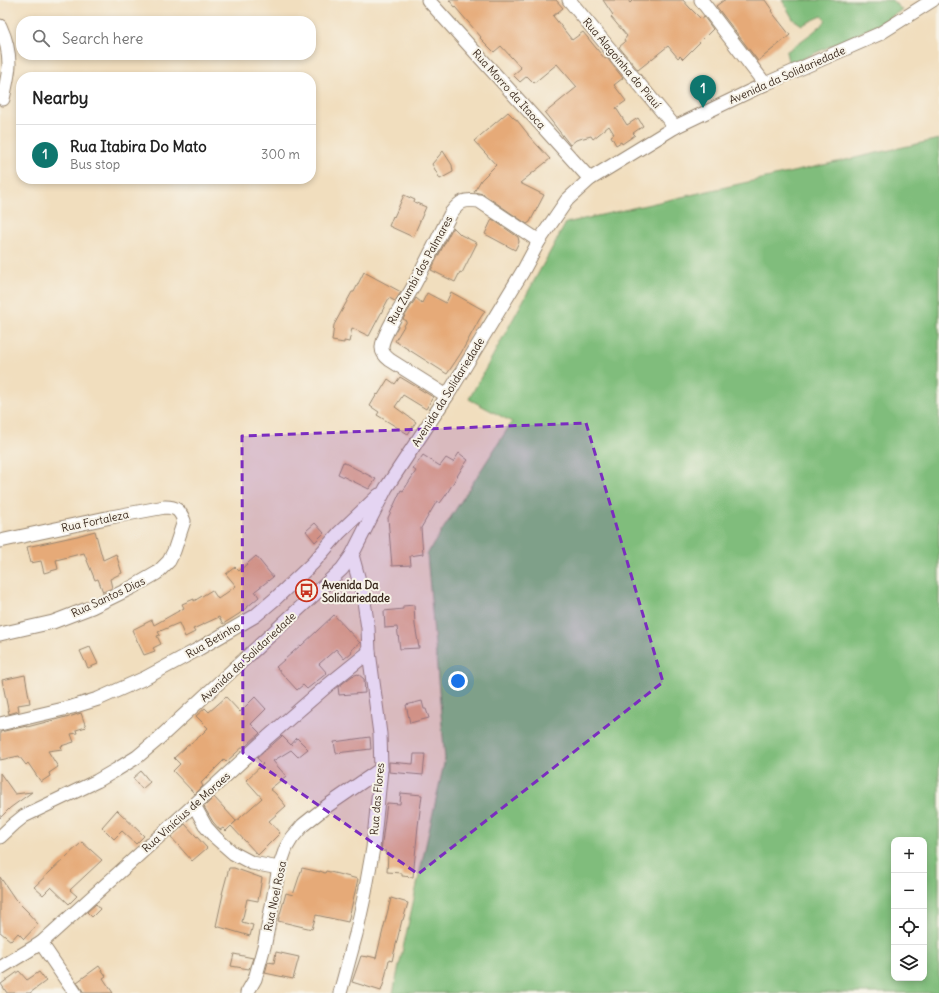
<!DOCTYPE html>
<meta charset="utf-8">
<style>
body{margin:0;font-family:Delius,sans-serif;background:#f2f2f2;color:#222}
.controls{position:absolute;right:12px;bottom:12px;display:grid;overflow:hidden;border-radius:8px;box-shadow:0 2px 6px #0003}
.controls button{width:36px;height:36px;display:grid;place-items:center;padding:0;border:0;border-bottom:1px solid #e0e0e0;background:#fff;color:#222;font:20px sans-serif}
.you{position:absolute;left:458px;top:681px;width:14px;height:14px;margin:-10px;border:3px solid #fff;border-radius:50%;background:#1a73e8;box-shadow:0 0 0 6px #1a73e833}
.badge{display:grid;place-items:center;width:26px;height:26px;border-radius:50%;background:#0f766e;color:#fff;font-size:13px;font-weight:700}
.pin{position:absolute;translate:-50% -33px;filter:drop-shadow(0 1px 2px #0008)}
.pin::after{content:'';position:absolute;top:21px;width:14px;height:12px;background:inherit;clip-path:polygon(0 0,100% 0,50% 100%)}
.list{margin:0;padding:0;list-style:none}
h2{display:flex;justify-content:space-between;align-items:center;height:52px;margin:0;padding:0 16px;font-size:17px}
h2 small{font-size:13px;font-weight:400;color:#767676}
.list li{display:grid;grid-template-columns:26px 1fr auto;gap:12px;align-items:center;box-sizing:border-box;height:60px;padding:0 16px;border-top:1px solid #e0e0e0}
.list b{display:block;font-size:15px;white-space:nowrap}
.list p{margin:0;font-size:13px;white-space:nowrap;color:#767676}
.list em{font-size:13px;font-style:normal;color:#767676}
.icon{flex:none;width:22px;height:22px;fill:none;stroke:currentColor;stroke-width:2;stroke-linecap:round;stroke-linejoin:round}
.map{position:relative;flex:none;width:939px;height:993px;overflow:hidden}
.search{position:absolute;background:#fff;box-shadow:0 2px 6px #0003;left:16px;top:16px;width:300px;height:44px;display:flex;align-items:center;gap:10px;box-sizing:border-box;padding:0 14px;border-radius:16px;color:#767676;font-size:15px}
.panel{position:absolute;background:#fff;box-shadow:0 2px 6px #0003;left:16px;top:72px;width:300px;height:112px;border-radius:16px}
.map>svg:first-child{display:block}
.forest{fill:#80bd7c;stroke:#5e744d;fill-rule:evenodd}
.building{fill:#e6aa78}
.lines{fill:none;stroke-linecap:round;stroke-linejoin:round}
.minor-casing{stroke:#96846e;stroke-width:15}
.minor{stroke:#fff;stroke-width:13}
.marked{fill:#7b2cbf;fill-opacity:0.2;stroke:#7b2cbf;stroke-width:3;stroke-dasharray:8 5;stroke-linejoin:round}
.labels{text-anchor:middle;stroke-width:4;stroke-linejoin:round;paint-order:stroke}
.street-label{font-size:11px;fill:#3b2a1e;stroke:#f7f3e8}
.poi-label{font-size:11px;font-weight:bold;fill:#3b2a1e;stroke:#f7f3e8;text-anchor:start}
</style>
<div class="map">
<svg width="939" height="993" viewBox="0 0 939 993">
<rect width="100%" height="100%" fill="#f7f3e8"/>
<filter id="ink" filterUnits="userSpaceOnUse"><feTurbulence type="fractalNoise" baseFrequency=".025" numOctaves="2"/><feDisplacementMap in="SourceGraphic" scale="8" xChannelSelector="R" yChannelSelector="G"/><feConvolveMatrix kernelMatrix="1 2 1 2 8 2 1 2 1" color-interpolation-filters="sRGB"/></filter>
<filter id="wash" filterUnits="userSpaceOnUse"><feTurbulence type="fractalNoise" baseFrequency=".012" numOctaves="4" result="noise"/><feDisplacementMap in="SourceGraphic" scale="16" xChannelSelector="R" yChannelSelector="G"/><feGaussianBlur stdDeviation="0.9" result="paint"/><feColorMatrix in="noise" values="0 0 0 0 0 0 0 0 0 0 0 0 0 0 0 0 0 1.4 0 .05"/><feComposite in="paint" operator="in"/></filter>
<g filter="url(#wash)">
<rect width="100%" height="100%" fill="#f1debe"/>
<!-- forest -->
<g class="forest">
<path d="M782,0H892L902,10L877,25L789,65L786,52L812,33L826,21L822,16L802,25L793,19Z"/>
<path d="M939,139V993H393L445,759L427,554L512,422L469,399L566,223ZM894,840H924V978H894Z"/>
</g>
<g id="blocks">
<!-- building -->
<g class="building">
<path d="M449,0H556L563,8L553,16L572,40L583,32L605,59L607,58L623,78L614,85L626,101L616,108L627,125L638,118L643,126L633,133L635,135L622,144L621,142L616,145L611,136L614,134L609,126L593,139L591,136L576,140L570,145L545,113L577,87L557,64L534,83L527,76L520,82L513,75L521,68L501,46L494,52L480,38L481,37Z"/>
<path d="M603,0H628L630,3L633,0H683L689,7L701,19L704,17L713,29L683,59L680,56L678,58L668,46L638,70L619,47L625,42L624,40L627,36L611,17L613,15Z"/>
<path d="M724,0H765L772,10L771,11L790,35L758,61L716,6Z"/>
<path d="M508,112L515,119H516L528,134V135L550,159L520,183L544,195L530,222L527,224L483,194L474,192L481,180L496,165L474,141Z"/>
<path d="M443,151L452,165L453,172L440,179L432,164Z"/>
<path d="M404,195L415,200L414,202L426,207L413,237L389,226L393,216L394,217Z"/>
<path d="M492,219L518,237L519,242L515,250L485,234Z"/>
<path d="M453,227L461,235L477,243L462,273L460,272L455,282L431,270Z"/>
<path d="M364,272L401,292L395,301L389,298L369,336L352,328L349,342L344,341V343L332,341L334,325L352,292H354Z"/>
<path d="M451,292L485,311L479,320L461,353L447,374L395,341L407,321L403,319L416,298L422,303L427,293L446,303Z"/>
<path d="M400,377L433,397L426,409L403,395L395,407L416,422L408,434L377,415L379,412L370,406L377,394L378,395L388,379L395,384Z"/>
<path d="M459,453L468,460L462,468L446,495L440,503L437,501L421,528L423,554L410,556L411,565L392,566L388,518L401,490L403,491L416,471L413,469L423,455L440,466L446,458L453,462Z"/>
<path d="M343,462L376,479L369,489L338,474Z"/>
<path d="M315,523L324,533L315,542L306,531Z"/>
<path d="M95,531L103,560L116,554L122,573L110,579L112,588L103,592L98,579L95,580L84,553L56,560L58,569L44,573L41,561L31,563L27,547L77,536Z"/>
<path d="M256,556L273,577L255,591L259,597L239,614L223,624L219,617L193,629L195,632L185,637L179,623L158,632L160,635L157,636L161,644L153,648L155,651L144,655L132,630L152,620L154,625L184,608L182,604L194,599V601L212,590L218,599L236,586L226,574L235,567L239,571Z"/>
<path d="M414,605L415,625L419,648L400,649L397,627L385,628L384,611L403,609V606Z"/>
<path d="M334,615L360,643L351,650L352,652L344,659L336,649L319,664L327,673L307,689L303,685L297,690L276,667L301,645V646Z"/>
<path d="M90,647L98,664L88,668L80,651Z"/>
<path d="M358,674L364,679L365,693L339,695L338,687L352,676Z"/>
<path d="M25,675L30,703L18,705L19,711L9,714L2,680Z"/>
<path d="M226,697L240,712L255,697L266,709L251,724L260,733L246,746L245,745L226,762L224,760L201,783L203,786L195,794L173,771L180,764L174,758L187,746L200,736L208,728L196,716L205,708L209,712Z"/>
<path d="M422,701L424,709H426L429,718L410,723L406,705Z"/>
<path d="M81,713L86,727L76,730L77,733L71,734L74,742L61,746L62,749L48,751L58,767L49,773L50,776L41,782L28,763L26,765L19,756L0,760V732L27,726V727L66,717V718Z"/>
<path d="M282,736L291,745L297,738L308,749L298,757L291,750L273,761L286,776L270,789L275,793L286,806L269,821L280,833L258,855L231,826L226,831L223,828L220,830L213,822L204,807L214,797L236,821L232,825L262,798L246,780L263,764L257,758Z"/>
<path d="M370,737L371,749L336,753L334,742Z"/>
<path d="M414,754H425L423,775L389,772V762L413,764Z"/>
<path d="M141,771L150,782L142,789L133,778Z"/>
<path d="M0,773L15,794L32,792L10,808L0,818Z"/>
<path d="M401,793L422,795L418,826L413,877L402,876V873L387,872L388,854H385L386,851H381L387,803L400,804Z"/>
<path d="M117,810L144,836L136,844L122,831L114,839L102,827Z"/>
<path d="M185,824L207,848L192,861L171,837Z"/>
<path d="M82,842L102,860L70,890L77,896L69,904L51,887L43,895L34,887Z"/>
<path d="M229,868H234L262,878L258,901L247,899L242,922L253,925L250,936L216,926L223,894H222Z"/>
<path d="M302,868L320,872V871L325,873L326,871L358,879L348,922L316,915L312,929L278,921L286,893L293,895Z"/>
<path d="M0,877L15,899L29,913H28L38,924L24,939L18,933L11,941L0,932Z"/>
<path d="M391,898L408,903L403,920H402L392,961L389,960L384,982L381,991L352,982L361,956L368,957V956L376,958Z"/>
<path d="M96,904L100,909L92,917L87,912Z"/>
<path d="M276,952L299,957L293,979L265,973L268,962L274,963Z"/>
<path d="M234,954L253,958L249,969L231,966Z"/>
<path d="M99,966L106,976L103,978L113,993H84L77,982Z"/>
<path d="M19,971L27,980L39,972L46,981L30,993H7L1,984Z"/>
</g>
</g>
</g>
<g filter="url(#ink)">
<use href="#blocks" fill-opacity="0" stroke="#96846e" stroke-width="1"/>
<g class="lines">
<defs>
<g id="minor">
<path d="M428,0L590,179"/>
<path d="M569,0L675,127"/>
<path d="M701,0L765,84"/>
<path d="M0,26C5,37 9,52 9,64C9,73 5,89 3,99"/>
<path d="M447,396L390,360C386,357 382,353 382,348C381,336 406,300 413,287C426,263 438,238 451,213C460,201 464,199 479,201L539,241"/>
<path d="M0,541L111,517L165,507C176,507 180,510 184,521L174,551L169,561L157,573L131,588L92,607L53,622L0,634"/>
<path d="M0,724L72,707L98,699L145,678L195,651L255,616L275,599L313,563L339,533L379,495"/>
<path d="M194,805L206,827L216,838L233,853L252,863L279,868"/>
<path d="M0,837L14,824L24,816L97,781L116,770L137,757L156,741L342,569L352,555L386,488L447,396L523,271L539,241L567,200L590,179L675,127L765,84L879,34L933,0"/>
<path d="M41,943L75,993"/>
<path d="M0,968L41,943L194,805L268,737L328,685L369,652"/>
<path d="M247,993L255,979L265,943L279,868L286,848L292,838L303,825L327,806L381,769"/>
<path d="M340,993L356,934L365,893L373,848L381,769L380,734L369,652L368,628L363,595L352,555"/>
</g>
</defs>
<!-- minor casing -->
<use href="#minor" class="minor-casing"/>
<!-- minor -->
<use href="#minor" class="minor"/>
</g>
</g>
<!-- marked area -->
<path class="marked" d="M586,423L663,682L418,874L243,753L242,436Z"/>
<!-- icons -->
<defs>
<symbol id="bus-ring" viewBox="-11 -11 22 22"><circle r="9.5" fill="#f7f3e8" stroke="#c8321e" stroke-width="1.5"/><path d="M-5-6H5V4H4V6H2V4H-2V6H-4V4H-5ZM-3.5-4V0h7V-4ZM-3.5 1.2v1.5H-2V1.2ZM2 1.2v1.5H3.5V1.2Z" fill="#c8321e"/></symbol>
</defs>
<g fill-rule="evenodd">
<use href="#bus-ring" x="294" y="578" width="25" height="25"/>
</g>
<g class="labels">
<!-- street labels -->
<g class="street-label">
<text transform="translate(622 63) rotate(50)" y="4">Rua Alagoinha do Piauí</text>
<text transform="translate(787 75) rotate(-24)" y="4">Avenida da Solidariedade</text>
<text transform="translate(509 89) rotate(48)" y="4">Rua Morro da Itaoca</text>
<text transform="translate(420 270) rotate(-61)" y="4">Rua Zumbi dos Palmares</text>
<text transform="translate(448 392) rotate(-58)" y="4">Avenida da Solidariedade</text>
<text transform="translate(95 521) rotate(-12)" y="4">Rua Fortaleza</text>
<text transform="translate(108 597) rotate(-25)" y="4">Rua Santos Dias</text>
<text transform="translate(213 640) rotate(-30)" y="4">Rua Betinho</text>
<text transform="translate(248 657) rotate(-43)" y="4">Avenida da Solidariedade</text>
<text transform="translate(377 799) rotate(-85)" y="4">Rua das Flores</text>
<text transform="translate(186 812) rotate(-42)" y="4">Rua Vinícius de Moraes</text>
<text transform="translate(275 896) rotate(-78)" y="4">Rua Noel Rosa</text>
</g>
<!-- poi labels -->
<g class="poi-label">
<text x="322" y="589">Avenida Da<tspan x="322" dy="13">Solidariedade</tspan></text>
</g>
</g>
</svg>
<div class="controls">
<button>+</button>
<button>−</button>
<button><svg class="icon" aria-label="locate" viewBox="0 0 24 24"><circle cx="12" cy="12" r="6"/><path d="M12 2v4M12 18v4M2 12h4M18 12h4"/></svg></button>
<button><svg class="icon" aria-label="layers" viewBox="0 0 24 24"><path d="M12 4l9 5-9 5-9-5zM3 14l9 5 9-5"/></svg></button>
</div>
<div class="you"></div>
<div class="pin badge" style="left:703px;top:108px">1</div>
<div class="search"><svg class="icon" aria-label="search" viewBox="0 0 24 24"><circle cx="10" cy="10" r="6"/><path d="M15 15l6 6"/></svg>Search here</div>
<section class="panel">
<h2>Nearby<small></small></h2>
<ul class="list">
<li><span class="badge">1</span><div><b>Rua Itabira Do Mato</b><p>Bus stop</p></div><em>300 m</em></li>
</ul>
</section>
</div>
